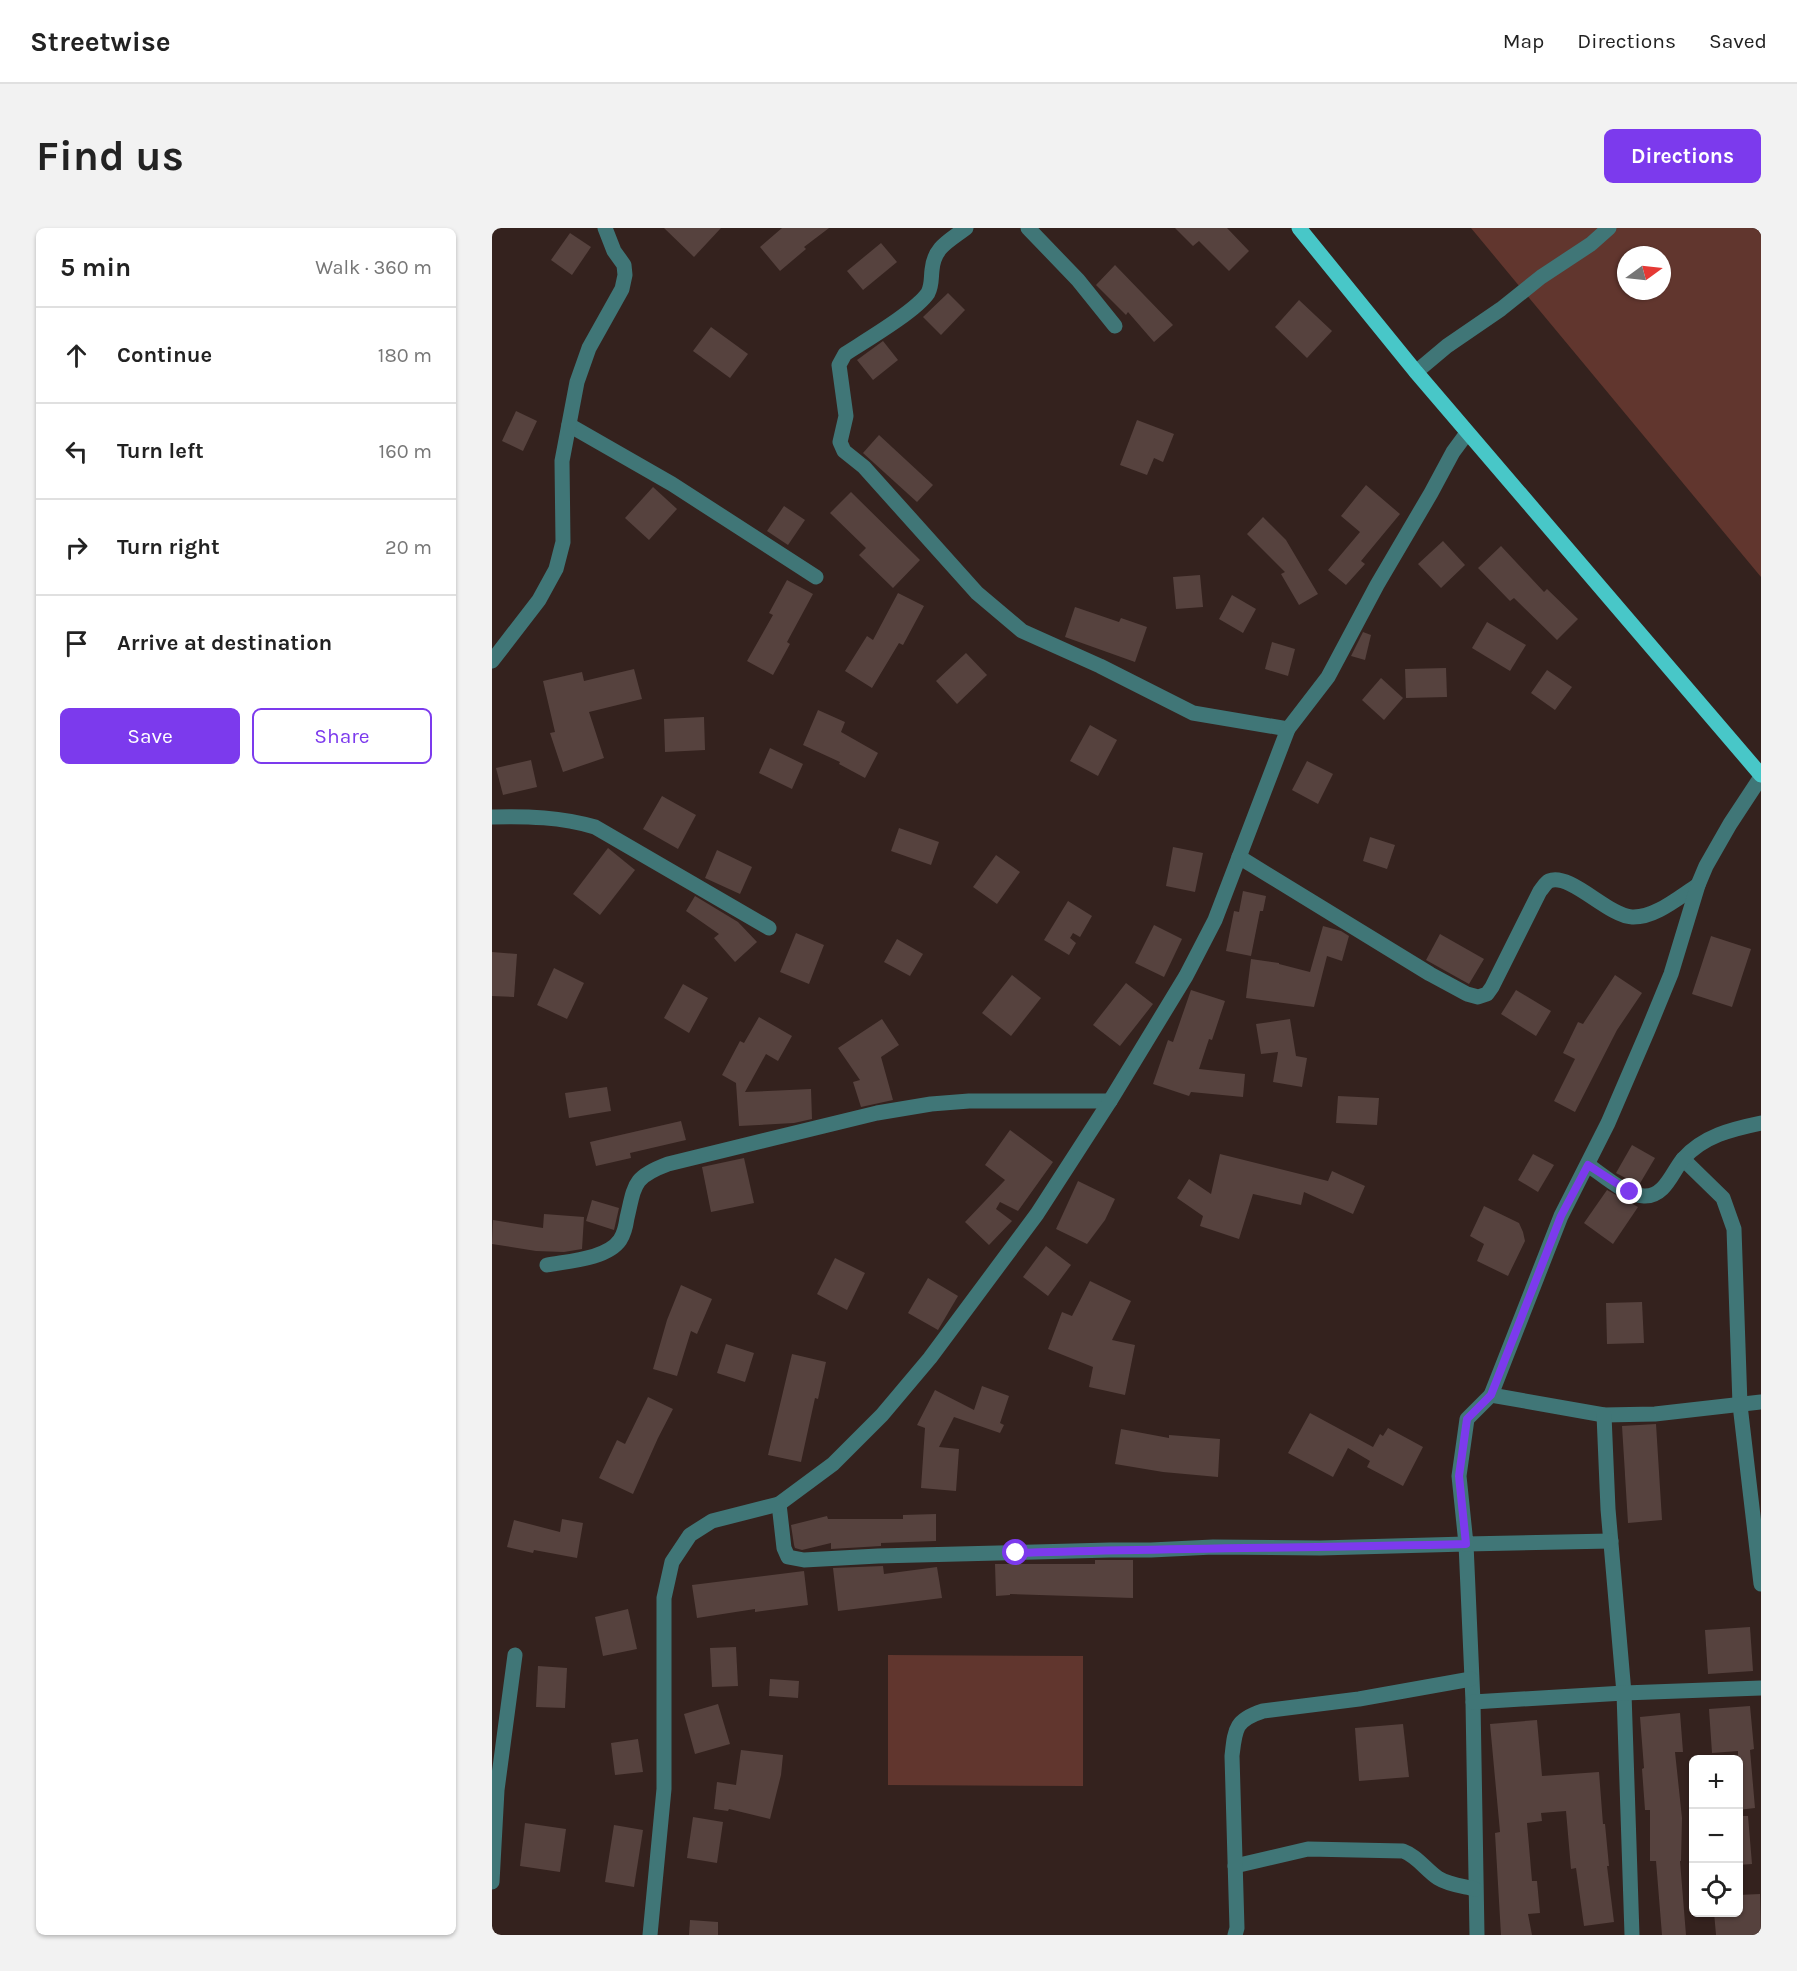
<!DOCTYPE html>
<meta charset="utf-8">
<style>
body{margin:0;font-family:Karla,sans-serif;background:#f2f2f2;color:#222}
.controls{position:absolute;right:18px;bottom:18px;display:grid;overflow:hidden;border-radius:9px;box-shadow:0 2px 4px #0004}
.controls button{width:54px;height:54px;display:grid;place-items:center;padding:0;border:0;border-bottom:2px solid #e0e0e0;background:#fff;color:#222;font:30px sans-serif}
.compass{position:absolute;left:1125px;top:18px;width:54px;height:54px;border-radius:50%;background:#fff;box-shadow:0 2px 4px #0004;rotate:75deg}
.stop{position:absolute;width:18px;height:18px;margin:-14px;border:4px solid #7c3aed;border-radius:50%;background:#fff}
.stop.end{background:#7c3aed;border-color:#fff;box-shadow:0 2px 6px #0008}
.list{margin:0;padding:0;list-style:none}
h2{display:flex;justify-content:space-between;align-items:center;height:78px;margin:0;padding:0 24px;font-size:26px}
h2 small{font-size:20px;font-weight:400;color:#767676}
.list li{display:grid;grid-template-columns:39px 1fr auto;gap:18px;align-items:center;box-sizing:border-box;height:96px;padding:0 24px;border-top:2px solid #e0e0e0}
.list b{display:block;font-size:22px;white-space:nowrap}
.list em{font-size:20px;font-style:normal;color:#767676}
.actions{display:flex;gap:12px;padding:18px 24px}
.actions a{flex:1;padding:14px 0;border:2px solid #7c3aed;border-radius:9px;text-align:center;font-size:21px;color:#7c3aed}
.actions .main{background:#7c3aed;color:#fff}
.icon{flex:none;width:33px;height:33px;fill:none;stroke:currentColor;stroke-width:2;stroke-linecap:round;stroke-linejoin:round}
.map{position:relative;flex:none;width:1269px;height:1707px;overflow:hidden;border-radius:9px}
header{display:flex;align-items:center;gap:36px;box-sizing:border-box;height:84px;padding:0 30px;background:#fff;border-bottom:2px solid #e0e0e0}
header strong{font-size:28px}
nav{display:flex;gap:33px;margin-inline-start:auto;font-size:21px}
.intro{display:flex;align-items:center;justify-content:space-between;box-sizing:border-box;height:144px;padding:0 36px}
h1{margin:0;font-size:42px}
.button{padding:15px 27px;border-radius:9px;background:#7c3aed;color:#fff;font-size:21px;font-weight:700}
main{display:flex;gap:36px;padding:0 36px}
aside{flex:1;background:#fff;border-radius:9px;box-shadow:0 2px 4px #0004}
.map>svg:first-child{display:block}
.green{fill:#61362e;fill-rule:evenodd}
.building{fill:#56423e}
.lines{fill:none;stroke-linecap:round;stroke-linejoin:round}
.minor{stroke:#407677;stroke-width:15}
.major{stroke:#48c7c8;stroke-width:15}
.route{stroke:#7c3aed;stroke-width:8}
</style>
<header>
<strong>Streetwise</strong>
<nav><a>Map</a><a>Directions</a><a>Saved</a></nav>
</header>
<div class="intro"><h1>Find us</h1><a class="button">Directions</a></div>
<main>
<aside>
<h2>5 min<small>Walk · 360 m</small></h2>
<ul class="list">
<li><svg class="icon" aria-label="ahead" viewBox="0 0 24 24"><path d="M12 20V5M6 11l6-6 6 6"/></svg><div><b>Continue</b></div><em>180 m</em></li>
<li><svg class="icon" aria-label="left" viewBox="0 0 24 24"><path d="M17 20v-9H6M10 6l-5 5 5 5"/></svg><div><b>Turn left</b></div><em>160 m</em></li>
<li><svg class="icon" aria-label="right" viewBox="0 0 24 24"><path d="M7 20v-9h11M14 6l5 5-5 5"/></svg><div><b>Turn right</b></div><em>20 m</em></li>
<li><svg class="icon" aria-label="arrive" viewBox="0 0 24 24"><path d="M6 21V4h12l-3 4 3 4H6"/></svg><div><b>Arrive at destination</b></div></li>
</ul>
<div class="actions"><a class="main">Save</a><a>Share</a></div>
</aside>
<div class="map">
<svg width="1269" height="1707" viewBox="0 0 1269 1707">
<rect width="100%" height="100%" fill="#34221e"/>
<!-- green -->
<g class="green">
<path d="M979,0H1269V349ZM1134,27H1170V63H1134Z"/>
<path d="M396,1427L591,1428V1558L396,1557Z"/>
</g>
<!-- building -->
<g class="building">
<path d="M172,0H229L202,29Z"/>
<path d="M290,0H337L312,19L314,21L288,43L268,19Z"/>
<path d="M683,0H735L757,23L737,43L707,13L701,18Z"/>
<path d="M78,5L99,19L80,47L59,32Z"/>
<path d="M389,15L405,34L371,62L355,43Z"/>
<path d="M623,37L681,97L662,114L636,84L634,87L604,57Z"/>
<path d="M456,65L473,82L449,107L431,89Z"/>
<path d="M807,72L840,103L815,130L783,99Z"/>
<path d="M219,99L256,126L238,150L201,123Z"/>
<path d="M391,113L406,132L381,152L365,132Z"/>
<path d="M24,183L45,193L31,223L10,213Z"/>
<path d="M645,192L682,206L671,234L662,230L655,247L628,237Z"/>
<path d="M387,207L441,257L425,274L371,225Z"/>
<path d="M874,257L908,286L869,333L873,336L854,357L836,342L868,304L849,288Z"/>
<path d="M161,259L185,281L157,312L133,290Z"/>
<path d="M359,264L428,332L401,360L367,327L374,320L338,285Z"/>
<path d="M292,278L313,292L296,317L275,303Z"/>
<path d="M771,289L794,312L826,366L807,377L789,346L793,344L755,306Z"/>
<path d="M951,313L973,337L949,360L926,336Z"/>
<path d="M1009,318L1052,364L1055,361L1086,391L1065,412L1022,370L1018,373L986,340Z"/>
<path d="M708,347L711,379L684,381L681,349Z"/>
<path d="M295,352L321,366L295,414L298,416L281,447L255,433L281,387L277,385Z"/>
<path d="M406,365L432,378L411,417L407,415L380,460L353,443L375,408L381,412Z"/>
<path d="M740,367L764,381L751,405L727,391Z"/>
<path d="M583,379L627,394L629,390L655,399L643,434L573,409Z"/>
<path d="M995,394L1034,417L1018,443L980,420Z"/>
<path d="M871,404L879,407L873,432L859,428Z"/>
<path d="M780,414L803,421L796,448L773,441Z"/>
<path d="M474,425L495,447L465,476L444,453Z"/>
<path d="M954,440L955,469L914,470L913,441Z"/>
<path d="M142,441L150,471L97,484L112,530L71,544L58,505L63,504L51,453L90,444L92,453Z"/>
<path d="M1055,442L1080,459L1063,482L1039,465Z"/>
<path d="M889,450L911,470L892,492L870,472Z"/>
<path d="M326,482L353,494L349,504L386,525L373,550L347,536L348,534L311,517Z"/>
<path d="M212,489L213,522L173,524L172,491Z"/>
<path d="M598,497L625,512L606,548L578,533Z"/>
<path d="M278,520L311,536L300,561L267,545Z"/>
<path d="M39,532L45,559L11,567L4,540Z"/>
<path d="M815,533L841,546L826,576L800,562Z"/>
<path d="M170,568L204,587L186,621L151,601Z"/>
<path d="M407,600L447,614L439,637L399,623Z"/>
<path d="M878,609L903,617L895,641L871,633Z"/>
<path d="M681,619L711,625L703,664L674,658Z"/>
<path d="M116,620L143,642L108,687L81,666Z"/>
<path d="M225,622L260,639L248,666L213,650Z"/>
<path d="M504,627L528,644L505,676L481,659Z"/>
<path d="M751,663L774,668L771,683H768L759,728L734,723L742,683L747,684Z"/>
<path d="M203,668L246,694L265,714L243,734L222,710L227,706L194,683Z"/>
<path d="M576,673L600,688L588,709L581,705L578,710L584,715L577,727L552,712Z"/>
<path d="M662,697L690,711L672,749L643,735Z"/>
<path d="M831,698L849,703L857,708L850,733L835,728L822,779L754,770L759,731L787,735V736L818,744Z"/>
<path d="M304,705L332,717L317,756L288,744Z"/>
<path d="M948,706L992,731L977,756L934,732Z"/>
<path d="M1219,708L1259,721L1240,779L1200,766Z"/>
<path d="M405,711L431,726L418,748L392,734Z"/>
<path d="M0,724L25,726L22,769L0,768Z"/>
<path d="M62,740L92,755L75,791L45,777Z"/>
<path d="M520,747L549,770L519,808L490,785Z"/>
<path d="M1123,747L1150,765L1125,802L1083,884L1062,873L1083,831L1071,825L1086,794L1091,796Z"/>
<path d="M634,755L661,776L628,818L601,797Z"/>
<path d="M191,756L216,770L197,805L172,790Z"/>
<path d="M699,762L733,773L720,812L717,811L707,841L753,846L751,869L699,864L697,868L661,856L676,812L681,814Z"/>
<path d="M1024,762L1059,783L1044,808L1009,786Z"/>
<path d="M267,789L300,808L286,833L274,826L253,864L319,861L320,891L302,895L247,898L244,855L230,847L248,813L252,815Z"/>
<path d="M390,791L407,817L389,829L401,872L369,879L361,854L368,852L346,820Z"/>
<path d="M798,791L804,828L815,830L810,859L781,854L786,824L769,826L764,796Z"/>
<path d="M115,859L119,883L77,890L73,865Z"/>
<path d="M846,868L887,870L885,897L844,895Z"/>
<path d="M189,893L194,912L138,925L139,930L104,938L98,914Z"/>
<path d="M518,902L561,934L526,983L508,974L504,981L520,993L497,1017L473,994L513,952L493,937Z"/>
<path d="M1140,917L1163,930L1147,957L1124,945Z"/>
<path d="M728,926L836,953L840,943L873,958L861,986L812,964L809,977L761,966L747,1011L708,998L711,988L685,970L697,951L719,966Z"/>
<path d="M1041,926L1062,937L1046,964L1026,952Z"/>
<path d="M252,930L262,975L219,984L210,939Z"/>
<path d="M586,953L623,971L613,992L595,1016L564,1001Z"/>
<path d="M1115,962L1146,979L1121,1016L1092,995Z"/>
<path d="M100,972L127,980L122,1002L94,993Z"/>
<path d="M992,978L1027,995L1031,1004L1033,1013L1016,1048L985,1033L992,1016L978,1008Z"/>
<path d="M52,986L92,989L90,1021L72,1024L44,1023L0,1016L1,992L51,1000Z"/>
<path d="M554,1018L579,1037L556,1068L531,1049Z"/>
<path d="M343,1030L373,1045L355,1082L325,1066Z"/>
<path d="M436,1050L466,1068L446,1102L416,1085Z"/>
<path d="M598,1053L639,1073L620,1112L643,1117L633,1167L597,1159L601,1139L556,1121L570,1084L580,1088Z"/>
<path d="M189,1057L220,1071L205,1106L199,1103L185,1148L161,1141L175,1092Z"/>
<path d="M1150,1074L1152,1115L1115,1116L1114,1075Z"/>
<path d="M234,1116L262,1125L253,1154L225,1145Z"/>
<path d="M300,1126L334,1134L326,1171L323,1170L309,1234L276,1227Z"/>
<path d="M490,1158L517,1168L508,1195L512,1197L508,1205L462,1189L447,1219L467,1221L464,1263L429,1260L433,1200L425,1197L443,1162L482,1182Z"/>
<path d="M156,1169L181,1181L166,1210L141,1266L107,1250L125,1212L133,1216Z"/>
<path d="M818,1185L881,1219L888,1206L891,1208L896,1200L931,1219L911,1258L875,1239L878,1233L856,1220L841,1249L796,1225Z"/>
<path d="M1164,1196L1170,1292L1136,1295L1130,1198Z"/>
<path d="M629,1201L677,1210V1207L728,1211L726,1249L671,1244L623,1236Z"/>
<path d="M444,1286V1313L389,1315V1318L339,1321V1315L310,1322L303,1320L302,1317L299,1297L335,1288L336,1291H411V1287Z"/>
<path d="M70,1291L91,1295L85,1330L42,1322L41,1325L15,1319L22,1292L68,1304Z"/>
<path d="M603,1332H641V1370L518,1366V1367L504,1368L503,1336H603Z"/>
<path d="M391,1338L392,1346L445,1339L450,1370L346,1383L341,1340Z"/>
<path d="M312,1343L316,1377L263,1384V1381L205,1390L200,1357Z"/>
<path d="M136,1381L145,1421L111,1428L103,1389Z"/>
<path d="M1258,1399L1261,1443L1216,1446L1213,1402Z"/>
<path d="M244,1419L246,1458L220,1459L218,1420Z"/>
<path d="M46,1438L75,1440L73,1480L44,1479Z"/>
<path d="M278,1451L307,1453L306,1470L277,1468Z"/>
<path d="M226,1476L238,1516L203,1526L192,1486Z"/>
<path d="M1258,1478L1262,1521L1258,1522L1263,1580L1246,1582V1523L1220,1525L1217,1481Z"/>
<path d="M1188,1485L1191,1524H1183L1190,1590L1189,1633H1188L1194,1707H1170L1164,1633H1158V1582H1153L1150,1541L1152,1540L1148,1489Z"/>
<path d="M1045,1492L1050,1548L1107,1544L1111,1596H1113L1117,1638H1115L1122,1694L1092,1698L1084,1640L1079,1641L1074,1583L1049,1585L1050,1593L1035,1595L1040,1653H1045L1048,1685L1036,1686L1040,1707H1009L1003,1605L1008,1604L998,1496Z"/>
<path d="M911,1496L917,1549L867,1553L863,1500Z"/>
<path d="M146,1511L151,1544L123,1547L119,1515Z"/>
<path d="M249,1522L291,1527L289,1547L278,1591L237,1581L236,1583L222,1581L225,1554L244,1557Z"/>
<path d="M1246,1588H1256L1260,1636L1246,1637Z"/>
<path d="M201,1589L231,1594L225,1635L195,1630Z"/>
<path d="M33,1595L74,1601L68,1644L28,1638Z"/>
<path d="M122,1597L151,1602L142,1659L113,1654Z"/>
<path d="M1268,1666L1269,1707H1224L1222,1684H1246V1667Z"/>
<path d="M198,1692L226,1694V1707H197Z"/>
</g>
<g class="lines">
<!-- minor -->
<g class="minor">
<path d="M474,0C457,13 442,19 440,42C439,50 440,57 436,65C424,83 373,113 353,126L347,137L354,188L348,214L352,223L372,239L485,365L530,403L608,438L701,485L796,501"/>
<path d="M536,0L586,52L623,98"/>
<path d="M924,144L955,118L1009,81L1049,49L1099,16L1117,0"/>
<path d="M77,197L180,256L324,349"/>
<path d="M0,433L47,372L64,341L71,314L70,233L85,154L97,120L130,61L133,47L132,37L122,23L113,0"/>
<path d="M0,589C35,588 69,589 103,599L277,700"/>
<path d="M747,629L938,746L975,766L986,769L995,766L1000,759L1048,663C1051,660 1053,655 1057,653C1078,644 1116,688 1140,689C1163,690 1187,669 1206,657"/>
<path d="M1191,931L1231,970L1242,1001L1248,1177L1269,1356"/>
<path d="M1096,937C1112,948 1133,967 1152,968C1173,969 1180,944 1191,931C1211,908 1240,901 1269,895"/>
<path d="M55,1037C76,1033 115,1031 128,1012C132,1006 134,997 135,990C143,956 141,949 176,936L385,885L439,876L477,873H618"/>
<path d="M999,1167L1112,1187L1163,1186L1269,1174"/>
<path d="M1112,1187L1116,1281L1132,1465L1140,1707"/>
<path d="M287,1276L292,1320L296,1329L312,1332L386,1328L618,1322H659L721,1319L828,1320L974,1316L981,1474L985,1707"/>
<path d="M1119,1313L974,1316L967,1248L975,1191L999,1167L1069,988L1116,895L1156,802L1179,746L1206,657L1214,638L1238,596L1269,549"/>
<path d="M981,1474L1132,1465L1269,1460"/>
<path d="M743,1638L816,1621L911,1623C925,1628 934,1642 946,1650C957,1657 971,1658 983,1661"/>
<path d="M0,1654L5,1562L23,1427"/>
<path d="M158,1707L172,1561V1370L180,1334L198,1307L220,1293L287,1276L341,1236L390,1187L438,1130L545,986L618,873L694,748L723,692L796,501L836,449L885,357L939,265L961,224L975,205"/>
<path d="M743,1707L745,1700L740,1528C743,1501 743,1492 771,1483L867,1471L979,1451"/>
</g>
<!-- major -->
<path class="major" d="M807,0L924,144L1269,547"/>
</g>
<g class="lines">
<!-- route -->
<path class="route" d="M524,1325C674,1320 824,1320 974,1316L967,1248L975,1191L999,1167L1069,988L1096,937L1138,964"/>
</g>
</svg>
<div class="controls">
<button>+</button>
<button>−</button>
<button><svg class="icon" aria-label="locate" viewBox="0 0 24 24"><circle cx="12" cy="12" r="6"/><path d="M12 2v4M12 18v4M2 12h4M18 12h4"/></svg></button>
</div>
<svg class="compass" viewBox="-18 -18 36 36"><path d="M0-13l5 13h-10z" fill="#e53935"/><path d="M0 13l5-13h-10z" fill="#767676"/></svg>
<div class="stop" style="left:524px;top:1325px"></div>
<div class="stop end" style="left:1138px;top:964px"></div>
</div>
</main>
